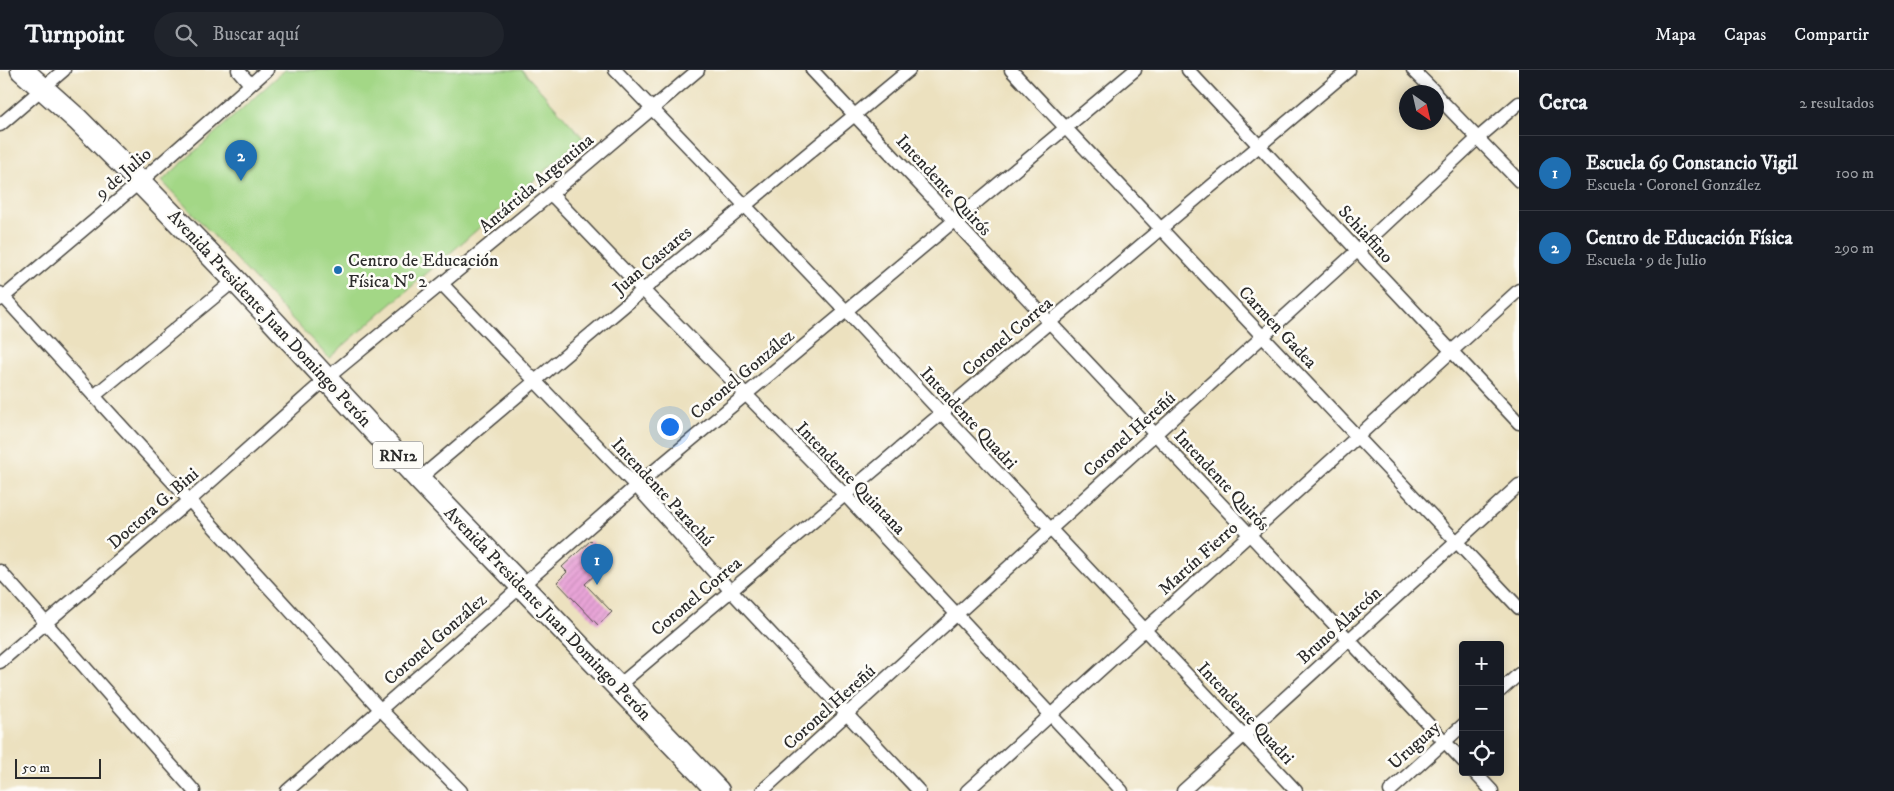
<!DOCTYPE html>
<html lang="es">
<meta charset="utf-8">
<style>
body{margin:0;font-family:"IM FELL DW Pica",serif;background:#20242c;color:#f1f3f6}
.controls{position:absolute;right:15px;bottom:15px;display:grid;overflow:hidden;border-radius:5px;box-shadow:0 2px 12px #0003}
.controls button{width:45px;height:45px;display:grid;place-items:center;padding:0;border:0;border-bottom:1px solid #363941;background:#171b24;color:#f1f3f6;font:25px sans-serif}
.compass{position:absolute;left:1399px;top:15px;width:45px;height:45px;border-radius:50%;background:#171b24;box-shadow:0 2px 12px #0003;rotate:146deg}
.scale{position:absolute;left:15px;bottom:12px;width:86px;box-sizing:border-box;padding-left:5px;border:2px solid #2b2b2b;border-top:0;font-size:14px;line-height:18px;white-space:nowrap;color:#2b2b2b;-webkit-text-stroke:4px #fdfcf7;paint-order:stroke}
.you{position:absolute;left:669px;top:356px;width:18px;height:18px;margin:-12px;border:4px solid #fff;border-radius:50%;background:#1a73e8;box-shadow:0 0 0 8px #1a73e833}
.badge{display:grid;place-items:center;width:32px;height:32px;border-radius:50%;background:#1f6fb2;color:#fff;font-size:16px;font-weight:700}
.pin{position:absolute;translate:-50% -41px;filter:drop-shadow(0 1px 2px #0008)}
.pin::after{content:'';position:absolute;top:26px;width:18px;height:15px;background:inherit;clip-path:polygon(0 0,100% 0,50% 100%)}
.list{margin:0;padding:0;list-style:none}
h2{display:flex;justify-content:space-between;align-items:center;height:65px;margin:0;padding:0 20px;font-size:21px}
h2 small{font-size:16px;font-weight:400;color:#9ea1a6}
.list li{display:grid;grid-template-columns:32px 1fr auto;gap:15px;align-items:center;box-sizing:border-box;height:75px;padding:0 20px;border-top:1px solid #363941}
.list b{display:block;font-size:19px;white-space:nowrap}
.list p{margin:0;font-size:16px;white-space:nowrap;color:#9ea1a6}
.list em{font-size:16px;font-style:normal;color:#9ea1a6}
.icon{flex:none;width:28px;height:28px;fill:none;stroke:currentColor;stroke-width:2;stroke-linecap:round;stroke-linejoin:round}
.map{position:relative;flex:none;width:1519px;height:721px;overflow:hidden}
header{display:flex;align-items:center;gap:30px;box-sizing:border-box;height:70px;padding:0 25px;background:#171b24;border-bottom:1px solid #363941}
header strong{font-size:24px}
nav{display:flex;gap:28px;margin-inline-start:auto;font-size:18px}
.search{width:350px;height:45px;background:#20242c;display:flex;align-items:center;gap:12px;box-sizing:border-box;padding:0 18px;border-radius:28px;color:#9ea1a6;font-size:19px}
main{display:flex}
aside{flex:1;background:#171b24}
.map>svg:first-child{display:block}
.grass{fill:#a3d786;stroke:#678158}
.building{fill:url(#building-hatch)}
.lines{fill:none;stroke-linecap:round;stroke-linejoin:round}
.street-casing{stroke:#484641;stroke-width:15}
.highway-casing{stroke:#484641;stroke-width:25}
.street{stroke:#fff;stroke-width:12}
.highway{stroke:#fff;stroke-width:22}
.poi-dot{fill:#1f6fb2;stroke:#fdfcf7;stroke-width:2}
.labels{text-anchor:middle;stroke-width:5;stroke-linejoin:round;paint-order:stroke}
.shield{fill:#fdfcf7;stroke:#6a6a68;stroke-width:1}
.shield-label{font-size:16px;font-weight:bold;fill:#2b2b2b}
.street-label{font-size:18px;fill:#2b2b2b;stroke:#fdfcf7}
.poi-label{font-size:18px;fill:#2b2b2b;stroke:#fdfcf7;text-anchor:start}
</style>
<header>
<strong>Turnpoint</strong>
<div class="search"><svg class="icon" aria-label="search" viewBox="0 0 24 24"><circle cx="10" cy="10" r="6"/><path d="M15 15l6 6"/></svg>Buscar aquí</div>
<nav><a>Mapa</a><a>Capas</a><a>Compartir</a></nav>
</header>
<main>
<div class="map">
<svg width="1519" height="721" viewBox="0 0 1519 721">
<defs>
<pattern id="building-hatch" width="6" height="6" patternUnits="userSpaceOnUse" patternTransform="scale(1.25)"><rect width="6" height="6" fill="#e8a4d7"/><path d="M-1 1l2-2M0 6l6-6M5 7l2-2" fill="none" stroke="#c78db9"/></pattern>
</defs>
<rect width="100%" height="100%" fill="#fdfcf7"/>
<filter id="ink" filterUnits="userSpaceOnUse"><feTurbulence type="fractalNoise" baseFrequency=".02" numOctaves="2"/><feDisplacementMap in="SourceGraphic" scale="10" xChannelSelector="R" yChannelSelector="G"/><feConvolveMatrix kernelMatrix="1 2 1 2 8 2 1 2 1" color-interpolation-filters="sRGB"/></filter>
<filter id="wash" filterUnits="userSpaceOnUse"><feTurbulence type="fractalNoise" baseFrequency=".0096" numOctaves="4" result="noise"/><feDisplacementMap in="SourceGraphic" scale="20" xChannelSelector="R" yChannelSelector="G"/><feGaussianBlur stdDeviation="1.12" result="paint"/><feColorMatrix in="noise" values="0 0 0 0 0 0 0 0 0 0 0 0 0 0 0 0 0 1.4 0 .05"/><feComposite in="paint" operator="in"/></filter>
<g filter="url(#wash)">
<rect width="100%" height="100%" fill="#ece1bf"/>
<!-- grass -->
<path class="grass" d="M285,0H522L583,68L329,288L162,111Z"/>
<g id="blocks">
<!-- building -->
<path class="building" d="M591,470L611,490L585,514L612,542L598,555L557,512L567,502L562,497Z"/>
</g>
</g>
<g filter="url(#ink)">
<use href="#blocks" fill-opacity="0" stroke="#484641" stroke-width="1"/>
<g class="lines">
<defs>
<g id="street">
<path d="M238,0L250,14"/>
<path d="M615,0L846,241L1296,721"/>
<path d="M812,0L1463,691"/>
<path d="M1011,0L1519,538"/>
<path d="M1188,0L1519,353"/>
<path d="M1413,0L1435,22"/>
<path d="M1436,25L1519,111"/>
<path d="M0,55L64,0"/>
<path d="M551,124L643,220L845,425L1122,721"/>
<path d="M442,214L636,416L730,520L919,721"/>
<path d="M0,223L380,639L461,721"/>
<path d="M0,230L140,112L267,0"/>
<path d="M94,326L235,210"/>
<path d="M419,409L643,220L909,0"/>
<path d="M0,501L194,721"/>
<path d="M0,592L189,431L327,308L551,124L698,0"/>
<path d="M618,616L1349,0"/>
<path d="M1500,621L1519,604"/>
<path d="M1474,702L1492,721"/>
<path d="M287,721L636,416L1135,0"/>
<path d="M762,721L1357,181L1478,68L1519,33"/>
<path d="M967,721L1519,220"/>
<path d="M1183,721L1519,415"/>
<path d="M1390,721L1463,655"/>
</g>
<path id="highway" d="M22,0L78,50L140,112L235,210L419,409L718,721"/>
</defs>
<!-- street casing -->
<use href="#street" class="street-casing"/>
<!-- highway casing -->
<use href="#highway" class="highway-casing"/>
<!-- street -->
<use href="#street" class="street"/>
<!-- highway -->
<use href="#highway" class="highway"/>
</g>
</g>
<!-- markers -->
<circle class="poi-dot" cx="338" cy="200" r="5"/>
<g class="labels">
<!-- shield labels -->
<rect class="shield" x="373" y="371.5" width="50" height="27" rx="4"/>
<g class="shield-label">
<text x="398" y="391">RN12</text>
</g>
<!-- street labels -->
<g class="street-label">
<text transform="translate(123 103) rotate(-41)" y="6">9 de Julio</text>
<text transform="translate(536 113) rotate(-40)" y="6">Antártida Argentina</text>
<text transform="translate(944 115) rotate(47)" y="6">Intendente Quirós</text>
<text transform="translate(1366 164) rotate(47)" y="6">Schiaffino</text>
<text transform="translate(652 190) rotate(-40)" y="6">Juan Castares</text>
<text transform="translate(270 248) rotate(47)" y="6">Avenida Presidente Juan Domingo Perón</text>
<text transform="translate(1278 257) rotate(47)" y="6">Carmen Gadea</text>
<text transform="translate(1007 266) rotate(-40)" y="6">Coronel Correa</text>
<text transform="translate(742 304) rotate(-40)" y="6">Coronel González</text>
<text transform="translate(969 348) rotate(47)" y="6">Intendente Quadri</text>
<text transform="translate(1129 364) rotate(-42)" y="6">Coronel Hereñú</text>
<text transform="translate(851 408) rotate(46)" y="6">Intendente Quintana</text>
<text transform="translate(1222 410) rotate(47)" y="6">Intendente Quirós</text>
<text transform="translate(663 422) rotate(47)" y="6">Intendente Parachú</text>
<text transform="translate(153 438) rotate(-41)" y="6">Doctora G. Bini</text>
<text transform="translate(1198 488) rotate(-42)" y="6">Martín Fierro</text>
<text transform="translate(696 526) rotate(-40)" y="6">Coronel Correa</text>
<text transform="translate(548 543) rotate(46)" y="6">Avenida Presidente Juan Domingo Perón</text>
<text transform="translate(1339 555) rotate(-42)" y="6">Bruno Alarcón</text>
<text transform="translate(435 569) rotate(-41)" y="6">Coronel González</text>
<text transform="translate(829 637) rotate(-42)" y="6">Coronel Hereñú</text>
<text transform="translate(1246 643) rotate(47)" y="6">Intendente Quadri</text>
<text transform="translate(1414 675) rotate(-42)" y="6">Uruguay</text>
</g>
<!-- poi labels -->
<g class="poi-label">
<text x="348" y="196">Centro de Educación<tspan x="348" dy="21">Física Nº 2</tspan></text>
</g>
</g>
</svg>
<div class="controls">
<button>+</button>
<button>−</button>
<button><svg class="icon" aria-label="locate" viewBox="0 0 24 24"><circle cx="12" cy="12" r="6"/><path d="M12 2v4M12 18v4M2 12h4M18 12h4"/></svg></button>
</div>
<svg class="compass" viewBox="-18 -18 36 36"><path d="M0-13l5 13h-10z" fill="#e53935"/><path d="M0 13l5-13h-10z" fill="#9ea1a6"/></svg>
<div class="scale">50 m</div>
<div class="you"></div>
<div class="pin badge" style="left:597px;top:515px">1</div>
<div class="pin badge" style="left:241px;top:111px">2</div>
</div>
<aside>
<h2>Cerca<small>2 resultados</small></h2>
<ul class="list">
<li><span class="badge">1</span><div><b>Escuela 69 Constancio Vigil</b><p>Escuela · Coronel González</p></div><em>100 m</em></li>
<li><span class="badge">2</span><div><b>Centro de Educación Física</b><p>Escuela · 9 de Julio</p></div><em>290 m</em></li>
</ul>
</aside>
</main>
